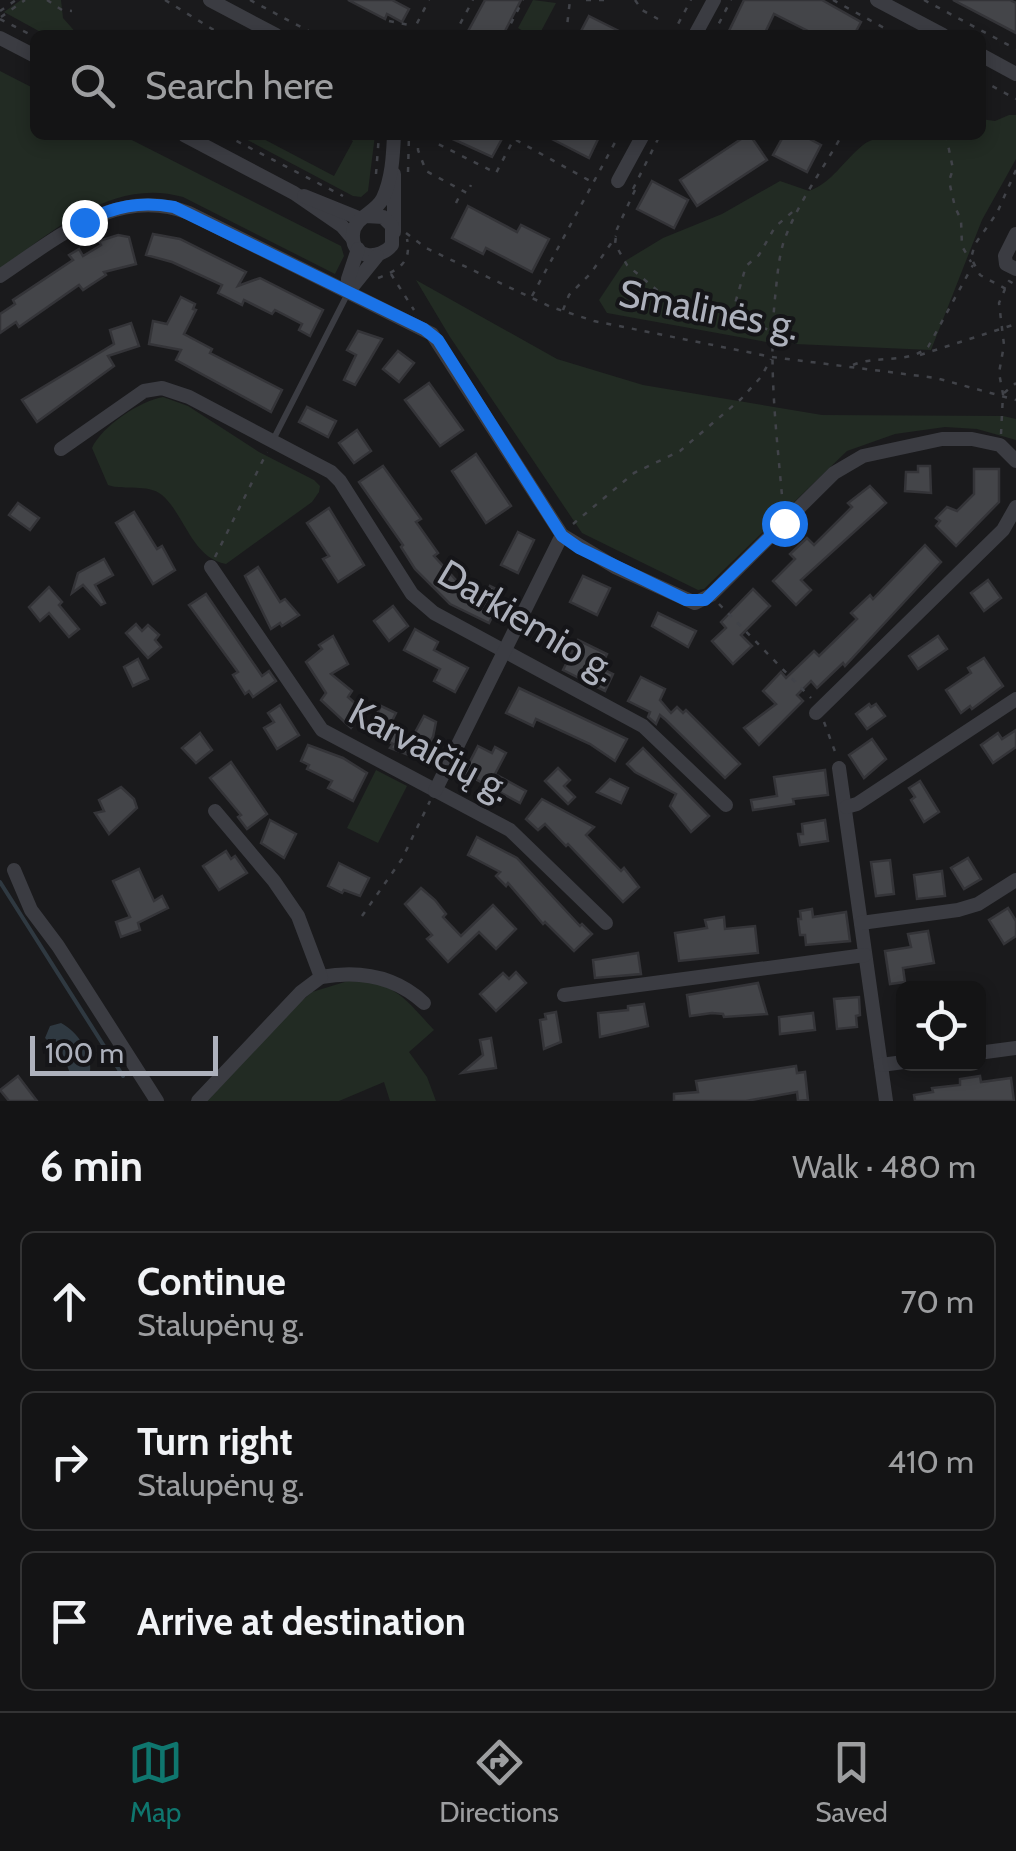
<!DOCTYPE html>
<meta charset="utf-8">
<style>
body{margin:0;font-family:Cabin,sans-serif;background:#1d1d1e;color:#f1f3f6}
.controls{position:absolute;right:30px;bottom:30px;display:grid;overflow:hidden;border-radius:15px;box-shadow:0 5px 15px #0003}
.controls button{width:90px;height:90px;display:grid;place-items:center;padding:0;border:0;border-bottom:2px solid #333334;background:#141415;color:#f1f3f6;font:50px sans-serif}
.scale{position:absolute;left:30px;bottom:25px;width:188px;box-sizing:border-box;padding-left:10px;border:5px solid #adb1bc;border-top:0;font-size:28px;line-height:35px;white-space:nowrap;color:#adb1bc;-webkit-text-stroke:8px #151518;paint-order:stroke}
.stop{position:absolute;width:30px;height:30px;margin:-22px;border:8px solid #1a73e8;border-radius:50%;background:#fff}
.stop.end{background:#1a73e8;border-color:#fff;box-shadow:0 2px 10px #0008}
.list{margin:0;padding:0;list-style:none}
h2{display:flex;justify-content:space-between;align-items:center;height:130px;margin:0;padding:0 40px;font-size:42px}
h2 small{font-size:32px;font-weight:400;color:#9d9ea0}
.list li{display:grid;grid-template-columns:65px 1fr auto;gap:30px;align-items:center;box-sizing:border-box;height:140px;margin:0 20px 20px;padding:0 20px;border:2px solid #333334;border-radius:15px}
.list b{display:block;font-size:38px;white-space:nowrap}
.list p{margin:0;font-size:32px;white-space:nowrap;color:#9d9ea0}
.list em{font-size:32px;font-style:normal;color:#9d9ea0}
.icon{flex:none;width:55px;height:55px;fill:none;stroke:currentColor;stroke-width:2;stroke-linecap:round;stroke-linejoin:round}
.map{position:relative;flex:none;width:1016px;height:1101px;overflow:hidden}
.search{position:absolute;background:#141415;box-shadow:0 5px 15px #0003;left:30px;right:30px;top:30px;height:110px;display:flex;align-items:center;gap:25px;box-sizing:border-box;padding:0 35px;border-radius:15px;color:#9d9ea0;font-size:38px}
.sheet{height:610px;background:#141415}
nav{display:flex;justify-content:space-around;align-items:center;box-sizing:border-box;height:140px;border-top:2px solid #333334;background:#141415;font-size:28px;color:#9d9ea0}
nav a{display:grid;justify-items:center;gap:5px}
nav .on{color:#0f766e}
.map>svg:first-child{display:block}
.green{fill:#222b23}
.water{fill:#2f3941}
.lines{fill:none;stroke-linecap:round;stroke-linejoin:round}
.stream{stroke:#2f3941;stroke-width:4}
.building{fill:#444549;stroke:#343438;stroke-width:2.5}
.path{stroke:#414349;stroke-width:2.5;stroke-dasharray:5 8;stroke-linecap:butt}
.service{stroke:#3b3c42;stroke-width:6}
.minor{stroke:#3b3c42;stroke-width:14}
.route{stroke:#1a73e8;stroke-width:12}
.labels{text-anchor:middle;stroke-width:8;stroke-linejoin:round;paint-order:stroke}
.street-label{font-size:38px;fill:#adb1bc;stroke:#151518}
</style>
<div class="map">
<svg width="1016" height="1101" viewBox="0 0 1016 1101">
<rect width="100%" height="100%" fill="#1a1a1c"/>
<!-- green -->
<g class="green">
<path d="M21,0H61L63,18L78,35H46L4,12Z"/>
<path d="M533,0L556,3L539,35H530L518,28Z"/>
<path d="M0,71L35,89V135H122L341,246L344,256L335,274L183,197C113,177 53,231 0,269Z"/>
<path d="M1009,115H1016V159L982,220L931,350L772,343L607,313L599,300L625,261L663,238L722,214L780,181L809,191C832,183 844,160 863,145C886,127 951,135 981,135V119L995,121Z"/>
<path d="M238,135H256L334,176L353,141L343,135H375L368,191L361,197L353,196Z"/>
<path d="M416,280L557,359L643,385L822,415L1003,416L1016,419V440L977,429L945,427L895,434L847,451L704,589L698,590L582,533L450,337Z"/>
<path d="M163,397L188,406L259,452L314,480L320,486L319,492L312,502L226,564C192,558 185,515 162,495C147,483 125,491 108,485L92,448C102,426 140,401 163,397Z"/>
<path d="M376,770L407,786L378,843L347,828Z"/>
<path d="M348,981C396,981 404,998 434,1030L409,1052L427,1077L436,1101H390L384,1082L339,1101H207L297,1005L312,992Z"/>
</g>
<!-- water -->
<path class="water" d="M61,1023C77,1031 93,1054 90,1072L85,1076H71L63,1055L45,1038L50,1026Z"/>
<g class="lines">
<!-- stream -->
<path class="stream" d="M0,882L123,1076"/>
</g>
<!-- building -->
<g class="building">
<path d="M348,0H392L409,9L402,22L387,14L385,19Z"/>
<path d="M485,0H521L503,35H466Z"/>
<path d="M744,0H822L861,22L854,35H816L774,14L764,35H727Z"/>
<path d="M953,0H1010L1016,3V33Z"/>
<path d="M589,16L627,35H579Z"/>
<path d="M444,135H504L492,157Z"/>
<path d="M544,135H600L589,158Z"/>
<path d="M747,135H750L767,160L697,206L680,180Z"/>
<path d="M784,135H802L821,145L807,172L773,155Z"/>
<path d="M652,181L688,200L674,228L637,209Z"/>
<path d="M468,206L517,232L521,225L549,239L532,272L486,248L483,254L452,238Z"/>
<path d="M153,234L180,239L246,272L238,286L260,278L323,310L310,336L299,330L302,324L275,310L272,314L244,300L242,305L218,293L222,285L172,262L146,255Z"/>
<path d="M118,235L129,237L136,264L104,272L106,275L83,290L79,285L19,327L16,322L0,333V314L15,304L13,300L73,260L69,255L79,249L83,256L101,245L99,241Z"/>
<path d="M181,297L195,304L193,309L196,310L184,334L212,349L210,353L282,390L271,412L176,360L181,350L149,344L153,321L167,324Z"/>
<path d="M131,323L139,346L108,356L114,366L37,422L22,400L114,344L110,330Z"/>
<path d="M358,331L382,339L355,385L344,380L356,355L347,350Z"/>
<path d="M398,351L414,363L399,382L383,369Z"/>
<path d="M429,383L463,430L440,446L405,400Z"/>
<path d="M307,407L336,421L328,437L299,422Z"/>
<path d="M357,430L371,451L354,463L339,443Z"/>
<path d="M476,454L511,506L486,523L452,471Z"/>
<path d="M383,466L421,519L416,522L438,553L434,556L467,592L471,584L487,592L490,586L500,591L497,596L501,599L489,623L450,604L415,569L401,547L403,545L359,482Z"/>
<path d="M918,466H930L931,493L905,491L906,472H918Z"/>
<path d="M974,469H999V502L956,546L936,526L940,521L936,518L947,507L957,511L974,494Z"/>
<path d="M870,486L886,503L801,580L811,590L796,605L773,581L795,559L790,554L807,538L814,545L852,507L848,503Z"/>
<path d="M18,503L39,518L30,530L9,515Z"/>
<path d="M329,508L364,565L338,582L323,559L329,556L307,523Z"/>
<path d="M134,512L157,549L162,546L175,570L153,584L116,523Z"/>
<path d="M518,532L534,540L518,573L501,565Z"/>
<path d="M925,545L941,562L845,666L843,663L817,688L811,681L797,695L803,701L759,745L744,728L776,704L763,691L781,672L786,678L814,651L819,656L857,619L851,613L870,595L873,599Z"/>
<path d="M104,559L113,575L95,585L105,603L101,605L83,585L72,593L78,573Z"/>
<path d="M258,567L280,602L285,599L299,615L282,626L280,623L271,629L245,576Z"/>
<path d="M583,576L610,588L597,615L570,602Z"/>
<path d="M988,580L1001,598L984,611L971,593Z"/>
<path d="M49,587L62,602L59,605L79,629L69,637L49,613L40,621L29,607Z"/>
<path d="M753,589L770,606L741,635L752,646L733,664L712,641L726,628L721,622Z"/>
<path d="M206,594L262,676L269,671L276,681L253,697L249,691L245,694L233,675L238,672L189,605Z"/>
<path d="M393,606L408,626L389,641L374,621Z"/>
<path d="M658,613L696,631L688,647L652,626Z"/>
<path d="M136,624L142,631L148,625L159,635L155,640L161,647L148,658L126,633Z"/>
<path d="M415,629L438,642L434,650L468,668L455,692L434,681L440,669L404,650Z"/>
<path d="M333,636L348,664L331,674L352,691L348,697L364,711L351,728L321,700L326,693L306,662L322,649L319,645Z"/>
<path d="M938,636L947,649L918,669L909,656Z"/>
<path d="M578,640L607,654L600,668L613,674L605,691L563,670Z"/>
<path d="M984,658L1003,686L972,709L970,706L961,713L946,690L971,673L968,668Z"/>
<path d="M138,659L148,679L133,686L124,667Z"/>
<path d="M641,677L665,689L660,700L671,713L677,707L683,713L686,710L740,764L725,778L666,720L660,715L656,724L648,717L650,712L628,701Z"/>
<path d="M519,688L627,739L615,761L590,744L536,719L533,726L506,713Z"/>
<path d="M869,704L871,707L876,704L885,716L867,729L856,714Z"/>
<path d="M280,705L299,735L277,749L264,728L274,722L268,713Z"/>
<path d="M381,706L396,713L389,727L412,738L424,716L436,722L433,737L419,759L390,748L393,744L368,731Z"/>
<path d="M1016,730V747L993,763L981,745L998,733L1002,739Z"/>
<path d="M200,733L212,750L196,763L182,748Z"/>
<path d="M872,739L886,759L864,778L849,755Z"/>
<path d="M308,745L343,758L367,773L353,801L328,788L332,781L307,769L309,765L301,761Z"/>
<path d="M478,746L492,753L495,747L506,753L495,774L526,791L520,803L464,773Z"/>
<path d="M643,748L709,816L691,832L670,806L676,794L635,772L627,764Z"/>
<path d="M231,762L267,814L247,829L238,817L241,815L210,778Z"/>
<path d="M558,768L570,780L564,786L575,797L568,804L545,781Z"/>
<path d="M825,770L828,795L793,799L794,804L753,810L751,800L777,796L774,777Z"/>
<path d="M610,779L628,788L621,803L597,792Z"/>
<path d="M920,781L939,812L924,822L911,800L915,797L909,788Z"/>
<path d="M121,787L134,799L137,808L109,834L95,813L104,811L99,800Z"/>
<path d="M542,799L594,827L586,835L621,871L624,868L639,887L623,902L568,844L566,846L545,824L538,830L526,819Z"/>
<path d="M270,820L296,834L284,858L261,843Z"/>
<path d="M825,820L828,841L800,845L798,834H803L802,824Z"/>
<path d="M477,837L517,858L580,926L582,924L592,934L574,951L545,922L543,924L508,883L506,886L496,876L500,872L468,855Z"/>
<path d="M226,851L231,859L235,856L247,873L219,890L203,866Z"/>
<path d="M968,858L981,879L964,889L951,868Z"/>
<path d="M890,860L894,894L876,896L871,862Z"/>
<path d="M339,863L369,878L360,896L344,890L342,893L328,886Z"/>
<path d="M139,869L154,901L162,896L168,908L138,923L140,930L121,937L116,922L130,917L113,881Z"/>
<path d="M942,871L945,896L917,899L914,875Z"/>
<path d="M421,888L435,900L446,914L443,917L461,936L493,905L516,929L496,949L479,932L448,962L427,939L432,935L405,904Z"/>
<path d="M1008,908L1016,921V936L1004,944L989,920Z"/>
<path d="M812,909L813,917L846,912L850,941L806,945L805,935H800L798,919H801L800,911Z"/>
<path d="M724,917L725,929L755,926L758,953L679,961L675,933L707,928L705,920Z"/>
<path d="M928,931L934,963L903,968L905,982L890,984L885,951L911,947L908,934Z"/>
<path d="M638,953L641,974L595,978L593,960Z"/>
<path d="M516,972L526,983L496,1011L480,994L503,973L509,979Z"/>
<path d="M758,983L767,1014L724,1017L723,1014L712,1013L690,1016L687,995Z"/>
<path d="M859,997L860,1015L856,1016L857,1027L837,1029L834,999Z"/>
<path d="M644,1004L648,1026L600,1037L598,1013L628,1010V1006Z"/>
<path d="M556,1012L561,1042L544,1049L540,1020L546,1019L545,1014Z"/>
<path d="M813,1013L815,1030L780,1034L779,1017Z"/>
<path d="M491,1038L496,1068L462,1073L483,1055L480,1040Z"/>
<path d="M796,1066L797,1073L805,1072L808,1100L798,1101L797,1092L746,1101H674V1094L698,1092L696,1081Z"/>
<path d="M18,1076L37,1101H9L0,1090Z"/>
<path d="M980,1076L981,1082L1011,1078L1014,1101H915L914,1095L933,1092L932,1088L960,1085V1079Z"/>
</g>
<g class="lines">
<!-- path -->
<g class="path">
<path d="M47,0L62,10L72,11"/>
<path d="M165,0L222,35"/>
<path d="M250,0L316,35"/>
<path d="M586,0H611"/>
<path d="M635,0L642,10L658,19"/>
<path d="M833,0L897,35"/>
<path d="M924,0L1016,49"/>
<path d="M0,11L16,0"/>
<path d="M1,17L25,0"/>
<path d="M0,19L35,37"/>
<path d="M389,21L414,26"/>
<path d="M411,35L429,0"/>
<path d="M454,35L473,0"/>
<path d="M505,35L523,0"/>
<path d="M566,35L570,0"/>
<path d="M672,35L691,0"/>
<path d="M713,35L731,0"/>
<path d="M981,80L1016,99"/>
<path d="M225,135L343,196"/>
<path d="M418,135V150L426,171L467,193L471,185"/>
<path d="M431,135L434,142L496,173L516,135"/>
<path d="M946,135L953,169L949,181L955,207L961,220L962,246L971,262"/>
<path d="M516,140L592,182"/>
<path d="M1016,170L997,213L975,244L971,258L980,275L1006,289L1009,281L1016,285"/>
<path d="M408,172L409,135"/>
<path d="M376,174L379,135"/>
<path d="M633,189L660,135"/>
<path d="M635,190L617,229L615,244L627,265L658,291L695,306L732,314L771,331"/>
<path d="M456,203L462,191"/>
<path d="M406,233L426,248L551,307L594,321L772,357L936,378L1016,400"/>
<path d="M391,274L414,310"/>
<path d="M378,278C398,270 412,263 407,239"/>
<path d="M532,296L619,135"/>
<path d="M563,310L569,295L591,273L616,236"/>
<path d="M732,314L746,266L759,255L775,227L798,207"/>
<path d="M920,355L1016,324"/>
<path d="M853,365C876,355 909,364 928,347L973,265"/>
<path d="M1004,393L1016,383"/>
<path d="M1001,434L1003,394L999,373L1004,345L999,303L1005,289"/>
<path d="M783,507C777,437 768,368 775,298C777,280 778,262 783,244C796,205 822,171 842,135"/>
<path d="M573,524L634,473L680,451L741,399L761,377L771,359"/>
<path d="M215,557L267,452"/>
<path d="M719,604L811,698"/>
<path d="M824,722L837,757"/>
<path d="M362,916L402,859L430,801"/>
</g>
<!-- service -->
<path class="service" d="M272,442L348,293"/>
<!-- minor -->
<g class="minor">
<path d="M210,0L276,35"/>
<path d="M877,0L943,35"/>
<path d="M695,35L714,0"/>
<path d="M0,38L35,56"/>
<path d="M981,55L1016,74"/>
<path d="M184,135L294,193L342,226L353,239"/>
<path d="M394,174V232"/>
<path d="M618,181L643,135"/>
<path d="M304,196L361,219"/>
<path d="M366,216L383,217L392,226V245C380,260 351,260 353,234C354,217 376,213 383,198C392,178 393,157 394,135"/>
<path d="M1016,269L1006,264L1005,256L1016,234"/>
<path d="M0,276C57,238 117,185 189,213L432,334L562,535L615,567L695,603L711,595L834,473L863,456L942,439H972L1000,445L1016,461"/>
<path d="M348,292L377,256"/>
<path d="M348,292V279L358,249"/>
<path d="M61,449L144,391L162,388L189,397L331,472L340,481L412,594L434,613L643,726L726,805"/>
<path d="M211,567L322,730L510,830L606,923"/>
<path d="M816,713L1003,530L1016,507"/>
<path d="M839,768L886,1101"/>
<path d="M435,791L562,535"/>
<path d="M846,807L857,804L1016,699"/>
<path d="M14,870L31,910L58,946L157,1101"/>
<path d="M861,923L958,910L978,904L1016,880"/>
<path d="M321,977C360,970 395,976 424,1003"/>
<path d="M564,995L865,955"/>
<path d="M978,1053L1016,1048"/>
<path d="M881,1065L904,1062"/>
<path d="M198,1101L301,992L321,977L298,916L274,881L215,811"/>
</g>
</g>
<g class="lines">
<!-- route -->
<path class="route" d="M84,222C114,206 141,201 174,207L424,329L438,340L562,536L579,548L686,600H705L784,523"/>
</g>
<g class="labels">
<!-- street labels -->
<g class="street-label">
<text transform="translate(709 310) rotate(11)" y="13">Smalinės g.</text>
<text transform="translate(527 621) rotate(31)" y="13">Darkiemio g.</text>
<text transform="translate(430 750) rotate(28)" y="13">Karvaičių g.</text>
</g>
</g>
</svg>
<div class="controls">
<button><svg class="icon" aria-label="locate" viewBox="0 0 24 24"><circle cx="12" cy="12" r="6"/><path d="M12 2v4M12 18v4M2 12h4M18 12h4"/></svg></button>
</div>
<div class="scale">100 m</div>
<div class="stop" style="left:784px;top:523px"></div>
<div class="stop end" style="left:84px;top:222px"></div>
<div class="search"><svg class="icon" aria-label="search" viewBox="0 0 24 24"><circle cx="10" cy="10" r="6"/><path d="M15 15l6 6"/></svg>Search here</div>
</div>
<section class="sheet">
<h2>6 min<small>Walk · 480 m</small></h2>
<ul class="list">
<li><svg class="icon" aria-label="ahead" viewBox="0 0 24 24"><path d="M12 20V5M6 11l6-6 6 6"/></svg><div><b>Continue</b><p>Stalupėnų g.</p></div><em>70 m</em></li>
<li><svg class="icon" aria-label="right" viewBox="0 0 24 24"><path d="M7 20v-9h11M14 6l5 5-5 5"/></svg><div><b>Turn right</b><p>Stalupėnų g.</p></div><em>410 m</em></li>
<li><svg class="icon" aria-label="arrive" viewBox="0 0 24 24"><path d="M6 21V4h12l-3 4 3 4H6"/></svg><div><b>Arrive at destination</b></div></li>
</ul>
</section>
<nav>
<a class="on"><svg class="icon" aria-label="map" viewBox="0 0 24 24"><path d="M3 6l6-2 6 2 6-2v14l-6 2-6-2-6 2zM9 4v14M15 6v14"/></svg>Map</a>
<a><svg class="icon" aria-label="directions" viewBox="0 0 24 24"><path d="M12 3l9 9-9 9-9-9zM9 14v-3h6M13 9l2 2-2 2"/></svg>Directions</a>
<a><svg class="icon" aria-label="saved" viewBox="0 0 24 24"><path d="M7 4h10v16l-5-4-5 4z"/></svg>Saved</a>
</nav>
